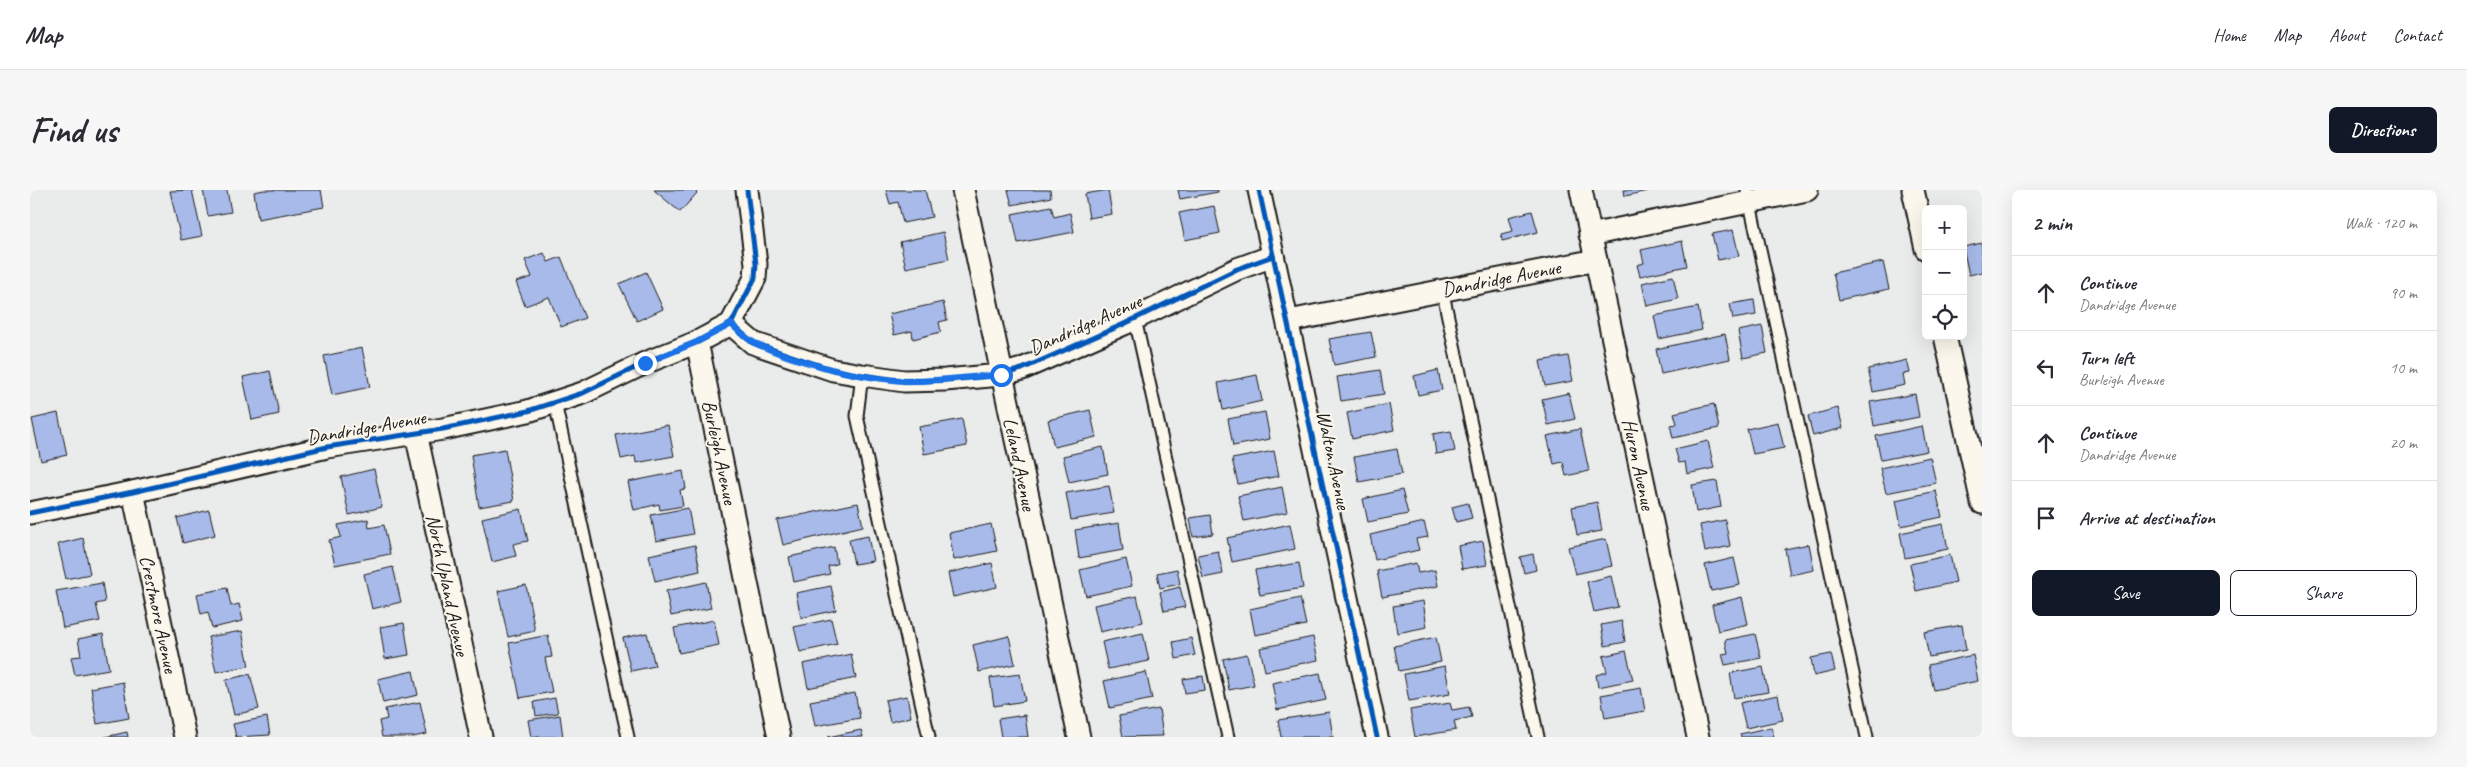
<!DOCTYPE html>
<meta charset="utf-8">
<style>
body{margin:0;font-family:Caveat,sans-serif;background:#f7f7f7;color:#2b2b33}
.controls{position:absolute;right:15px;top:15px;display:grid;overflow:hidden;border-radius:8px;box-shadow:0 5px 20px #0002}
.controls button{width:45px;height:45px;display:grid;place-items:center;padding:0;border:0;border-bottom:1px solid #e1e1e2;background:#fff;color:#2b2b33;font:25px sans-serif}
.stop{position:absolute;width:15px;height:15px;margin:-11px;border:4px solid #1a73e8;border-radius:50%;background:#fff}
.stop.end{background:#1a73e8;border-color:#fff;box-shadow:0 1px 5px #0008}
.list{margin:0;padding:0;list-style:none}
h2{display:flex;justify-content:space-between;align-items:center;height:65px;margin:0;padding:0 20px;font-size:21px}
h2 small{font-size:16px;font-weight:400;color:#7c7c81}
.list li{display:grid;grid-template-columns:32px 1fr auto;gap:15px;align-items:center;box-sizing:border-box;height:75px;padding:0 20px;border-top:1px solid #e1e1e2}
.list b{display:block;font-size:19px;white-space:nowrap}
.list p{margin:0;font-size:16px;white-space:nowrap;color:#7c7c81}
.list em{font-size:16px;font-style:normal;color:#7c7c81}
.actions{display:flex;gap:10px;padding:15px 20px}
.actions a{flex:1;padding:11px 0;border:1px solid #111827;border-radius:8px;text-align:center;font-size:18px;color:#111827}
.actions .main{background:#111827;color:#fff}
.icon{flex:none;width:28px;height:28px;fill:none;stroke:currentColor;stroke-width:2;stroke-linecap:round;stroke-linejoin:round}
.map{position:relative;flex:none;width:1952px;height:547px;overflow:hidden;border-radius:8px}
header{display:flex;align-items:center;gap:30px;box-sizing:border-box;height:70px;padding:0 25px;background:#fff;border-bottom:1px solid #e1e1e2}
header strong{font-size:24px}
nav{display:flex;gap:28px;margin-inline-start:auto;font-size:18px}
.intro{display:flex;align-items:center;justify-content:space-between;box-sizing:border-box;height:120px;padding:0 30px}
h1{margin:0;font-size:35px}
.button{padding:12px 22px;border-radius:8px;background:#111827;color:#fff;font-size:18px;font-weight:700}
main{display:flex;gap:30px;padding:0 30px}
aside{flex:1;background:#fff;border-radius:8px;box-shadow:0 5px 20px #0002}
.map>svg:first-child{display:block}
.building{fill:#a7bae9;stroke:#1c1c1c}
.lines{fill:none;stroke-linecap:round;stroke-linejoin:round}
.lane-casing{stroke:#1c1c1c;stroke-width:15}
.street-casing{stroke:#1c1c1c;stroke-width:25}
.lane{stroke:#fbf7ec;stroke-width:11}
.street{stroke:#fbf7ec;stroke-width:21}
.cycleway-casing{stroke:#fbf7ec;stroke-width:8}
.cycleway{stroke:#0057b8;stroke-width:5}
.route{stroke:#1a73e8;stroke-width:6}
.labels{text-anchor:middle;stroke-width:4;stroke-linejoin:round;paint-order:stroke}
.street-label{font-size:20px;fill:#1c1c1c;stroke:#fbf7ec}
</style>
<header>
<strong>Map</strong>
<nav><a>Home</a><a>Map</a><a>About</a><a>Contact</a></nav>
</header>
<div class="intro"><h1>Find us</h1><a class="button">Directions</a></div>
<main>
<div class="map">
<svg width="1952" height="547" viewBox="0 0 1952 547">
<rect width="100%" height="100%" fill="#eaebeb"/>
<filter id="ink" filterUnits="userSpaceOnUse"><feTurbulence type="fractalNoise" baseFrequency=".02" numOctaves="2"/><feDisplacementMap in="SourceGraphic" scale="10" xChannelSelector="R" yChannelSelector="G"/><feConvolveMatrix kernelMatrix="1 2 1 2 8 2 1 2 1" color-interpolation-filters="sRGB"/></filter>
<g filter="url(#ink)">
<!-- building -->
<g class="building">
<path d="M162,0L172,46L151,50L140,1Z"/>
<path d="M173,0H197L201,22L178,26Z"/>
<path d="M234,0H291L294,17L228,29L224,2Z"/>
<path d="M624,0H664L667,3L650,22Z"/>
<path d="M856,0H895L902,27L873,33L868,12L860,14Z"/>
<path d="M978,0H1020L1021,7L982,15Z"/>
<path d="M1078,0L1082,24L1059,28L1055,4Z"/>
<path d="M1148,0H1188V2L1150,9Z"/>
<path d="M1594,0H1622L1595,6Z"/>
<path d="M1021,16L1024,27L1040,23L1044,42L988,53L982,24Z"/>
<path d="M1184,16L1190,43L1155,50L1149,23Z"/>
<path d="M1502,21L1508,42L1472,51L1471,44L1483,41L1479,27Z"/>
<path d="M1703,40L1709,66L1688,70L1682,44Z"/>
<path d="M913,42L919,69L876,78L870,52Z"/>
<path d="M1652,51L1657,76L1610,86L1607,75L1614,73L1611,60Z"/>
<path d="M1952,53V82L1939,85L1933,57Z"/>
<path d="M514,63L518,72L531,67L555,128L531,137L519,107L495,116L486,92L502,87L495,70Z"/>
<path d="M1853,72L1859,99L1809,110L1803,83Z"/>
<path d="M616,82L633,119L607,131L589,94Z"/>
<path d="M1643,86L1648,109L1617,116L1612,93Z"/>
<path d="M1724,110L1726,125L1703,129L1700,114Z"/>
<path d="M913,112L917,130L909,132L911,142L883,149L882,141L864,145L859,124Z"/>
<path d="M1668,117L1672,140L1629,149L1624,126Z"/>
<path d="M1732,136L1737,163L1713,168L1708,141Z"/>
<path d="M1341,142L1346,167L1304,175L1299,149Z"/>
<path d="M1695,144L1700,169L1631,184L1626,159Z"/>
<path d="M332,158L340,197L302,205L294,166Z"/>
<path d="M1538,166L1543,191L1515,196L1510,171Z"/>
<path d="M1877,170L1880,183L1873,184L1875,195L1843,202L1838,179Z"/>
<path d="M1350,180L1354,204L1311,211L1307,187Z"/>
<path d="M1408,180L1412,200L1388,205L1384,186Z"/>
<path d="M240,181L249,224L222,230L213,187Z"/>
<path d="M1227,185L1232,211L1193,220L1188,193Z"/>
<path d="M1539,203L1545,229L1518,235L1512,209Z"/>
<path d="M1885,204L1889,227L1844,236L1840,212Z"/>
<path d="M1359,214L1364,240L1322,249L1317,223Z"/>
<path d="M1684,214L1689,238L1643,248L1640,235L1647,234L1644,223Z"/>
<path d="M1808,218L1813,238L1783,246L1778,226Z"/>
<path d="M1060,220L1066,247L1024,257L1018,230Z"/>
<path d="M1235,222L1240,249L1203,256L1198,229Z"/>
<path d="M28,223L37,265L11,271L2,229Z"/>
<path d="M932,229L937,256L894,264L889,237Z"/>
<path d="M1748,232L1754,258L1723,264L1717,239Z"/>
<path d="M638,235L644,266L606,273L605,266L591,269L586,245Z"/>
<path d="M1892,236L1897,261L1851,270L1846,246Z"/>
<path d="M1550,239L1559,281L1536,286L1533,272L1524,274L1517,246Z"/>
<path d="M1421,241L1425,261L1406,264L1403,244Z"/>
<path d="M1678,251L1684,278L1657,284L1655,272L1649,273L1645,259Z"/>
<path d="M1073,257L1078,284L1039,292L1033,266Z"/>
<path d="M475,259L484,311L449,317L441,265Z"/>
<path d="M1367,259L1372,284L1329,292L1324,267Z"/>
<path d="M1244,261L1249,286L1208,294L1202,269Z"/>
<path d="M1900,267L1906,293L1856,303L1850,278Z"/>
<path d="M344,279L352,317L319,325L311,287Z"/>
<path d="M653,281L656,299L650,300L653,316L630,320L629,314L604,320L598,292Z"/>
<path d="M1687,291L1691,317L1666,322L1662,295Z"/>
<path d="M1079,296L1084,323L1041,330L1036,303Z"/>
<path d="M1252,297L1257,322L1214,331L1208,306Z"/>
<path d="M1372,300L1378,324L1338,332L1333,309Z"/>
<path d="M1906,301L1912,327L1871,336L1866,310Z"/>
<path d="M1567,312L1572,341L1547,345L1542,317Z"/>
<path d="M828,313L833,336L753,355L747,330Z"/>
<path d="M1438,313L1442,328L1426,332L1422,317Z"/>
<path d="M658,318L663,344L626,351L621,325Z"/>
<path d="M491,319L498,351L483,354L486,366L462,372L452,328Z"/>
<path d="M179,320L185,345L153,353L147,328Z"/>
<path d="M1180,325L1183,344L1163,347L1160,328Z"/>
<path d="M338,329L339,338L354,335L360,364L305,375L299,350L311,347L308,335Z"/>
<path d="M1695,330L1700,356L1675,362L1670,335Z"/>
<path d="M1394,332L1398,347L1386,349L1389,360L1345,370L1340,345Z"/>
<path d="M1089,333L1093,360L1049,368L1045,340Z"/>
<path d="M961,334L967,361L924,370L919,343Z"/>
<path d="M1260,334L1265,359L1202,372L1197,348Z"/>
<path d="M1913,334L1918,359L1875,368L1870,343Z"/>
<path d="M838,346L843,371L824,374L819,350Z"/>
<path d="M53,348L60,384L36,389L28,354Z"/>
<path d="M1576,349L1582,376L1545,384L1538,357Z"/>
<path d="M1453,351L1457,375L1432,379L1428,356Z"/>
<path d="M1779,354L1784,380L1760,385L1755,359Z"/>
<path d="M665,355L670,381L625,391L619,365Z"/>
<path d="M804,357L807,374L798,376L800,384L764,392L759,367Z"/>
<path d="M1188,361L1193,384L1173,388L1168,365Z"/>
<path d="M1503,364L1506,380L1494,383L1490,367Z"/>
<path d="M1920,365L1926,392L1886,401L1880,374Z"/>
<path d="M1704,368L1710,395L1681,401L1675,375Z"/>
<path d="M1096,369L1102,396L1056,406L1050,380Z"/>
<path d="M962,373L967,397L923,407L918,383Z"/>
<path d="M1269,373L1273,398L1230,405L1225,380Z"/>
<path d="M1386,373L1388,383L1405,380L1408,396L1352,407L1347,381Z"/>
<path d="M363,377L371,412L342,419L334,384Z"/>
<path d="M1147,379L1150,394L1130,398L1127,383Z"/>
<path d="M1581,386L1588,417L1564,422L1557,392Z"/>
<path d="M676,392L681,418L641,426L636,401Z"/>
<path d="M72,393L75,412L66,414L70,431L33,438L26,401Z"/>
<path d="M496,395L505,441L478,447L468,401Z"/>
<path d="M801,396L806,420L771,428L766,403Z"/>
<path d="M1150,397L1155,417L1134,421L1130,402Z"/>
<path d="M197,398L201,416L209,414L213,431L182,438L178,422L171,424L167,404Z"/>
<path d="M1107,406L1113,432L1070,442L1064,415Z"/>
<path d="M1712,407L1718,434L1688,441L1682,415Z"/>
<path d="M1270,408L1276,435L1225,445L1220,419Z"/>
<path d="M1393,411L1397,437L1367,443L1363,416Z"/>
<path d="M801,429L807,454L770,462L764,437Z"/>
<path d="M684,430L689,455L649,463L644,438Z"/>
<path d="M1592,431L1595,452L1575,456L1571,435Z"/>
<path d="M374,433L379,465L355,469L350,437Z"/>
<path d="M1932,435L1936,460L1899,467L1894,442Z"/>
<path d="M212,441L219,476L186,482L178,447Z"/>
<path d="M617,443L625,476L601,481L593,448Z"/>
<path d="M1113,443L1119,471L1078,479L1072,452Z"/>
<path d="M73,444L79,479L45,485L41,467L51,466L48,449Z"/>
<path d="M1725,444L1731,468L1695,475L1692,464L1698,463L1695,450Z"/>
<path d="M518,445L522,467L515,468L522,502L490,508L479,453Z"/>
<path d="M979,446L985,474L949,482L943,455Z"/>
<path d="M1283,447L1288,470L1235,481L1230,458Z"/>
<path d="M1406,447L1411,472L1369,481L1364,456Z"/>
<path d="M1161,448L1165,465L1146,469L1143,452Z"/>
<path d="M1596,461L1603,490L1568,497L1566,485L1577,482L1573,466Z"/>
<path d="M821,464L826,488L778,498L773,474Z"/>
<path d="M1217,464L1224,495L1199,500L1193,469Z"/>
<path d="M1801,464L1805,481L1784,486L1781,468Z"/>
<path d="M1943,465L1948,491L1904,500L1898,475Z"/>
<path d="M1415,476L1420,504L1379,511L1374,484Z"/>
<path d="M1733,477L1738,502L1704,508L1700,483Z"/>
<path d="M383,481L388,505L353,513L348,489Z"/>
<path d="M1116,482L1122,509L1080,518L1074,491Z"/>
<path d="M1290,483L1296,510L1247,520L1242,493Z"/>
<path d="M220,484L229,519L204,525L196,490Z"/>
<path d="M990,484L995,511L964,516L960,488Z"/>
<path d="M1173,486L1175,500L1155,503L1153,489Z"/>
<path d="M93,492L99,528L67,534L61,498Z"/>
<path d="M1611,498L1615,521L1575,528L1571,505Z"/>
<path d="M825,503L830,528L785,536L780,511Z"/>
<path d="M1748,505L1753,530L1716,538L1710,513Z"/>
<path d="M877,506L881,527L860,532L855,510Z"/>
<path d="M525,508L528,523L506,526L504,512Z"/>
<path d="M390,512L397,544L383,547H352L349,531L357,529L355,519Z"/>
<path d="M1420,513L1422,520L1439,517L1442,527L1424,531L1426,540L1385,547L1380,520Z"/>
<path d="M1129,519L1133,546L1093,547L1089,526Z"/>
<path d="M1299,522L1303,547H1251L1248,530Z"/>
<path d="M530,525L533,547H501L498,530Z"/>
<path d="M995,525L998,547H971L968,529Z"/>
<path d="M237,527L240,545L206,547L203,534Z"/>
<path d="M1741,537L1744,547H1711L1710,544Z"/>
<path d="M831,540L833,547H798Z"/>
<path d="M97,542L98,547H75Z"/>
</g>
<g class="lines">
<defs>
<g id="lane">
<path d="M1717,0L1837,547"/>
<path d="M1412,99L1508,547"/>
<path d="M1105,129L1198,547"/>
<path d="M832,185L827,226L899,547"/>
<path d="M525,213L598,547"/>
</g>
<g id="street">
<path d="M933,0L1049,547"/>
<path d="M1229,0L1347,547"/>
<path d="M1551,0L1668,547"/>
<path d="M1883,0L1896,59"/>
<path d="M1560,45L1777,0"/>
<path d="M1259,131L1566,70"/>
<path d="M701,134L723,153L803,180L832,185L874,191L915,190L971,185L992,179L1094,134L1207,79L1243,66"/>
<path d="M1915,146L1952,313"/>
<path d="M667,152L749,547"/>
<path d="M386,243L451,547"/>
<path d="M103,302L155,547"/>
<path d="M0,323L103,302L297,257L413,239L498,221L553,203L615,173L667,152L701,134L725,88L726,74L717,0"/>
</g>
</defs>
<!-- lane casing -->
<use href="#lane" class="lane-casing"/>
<!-- street casing -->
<use href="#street" class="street-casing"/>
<!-- lane -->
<use href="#lane" class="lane"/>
<!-- street -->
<use href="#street" class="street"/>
<defs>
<g id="cycleway">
<path d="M1229,0L1347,547"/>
<path d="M701,134L723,153L803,180L832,185L874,191L915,190L971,185L992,179L1094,134L1207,79L1243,66"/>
<path d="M0,323L103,302L297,257L413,239L498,221L553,203L615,173L667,152L701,134L725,88L726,74L717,0"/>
</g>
</defs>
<!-- cycleway casing -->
<use href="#cycleway" class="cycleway-casing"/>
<!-- cycleway -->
<use href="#cycleway" class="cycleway"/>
</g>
</g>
<g class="lines" filter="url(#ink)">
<!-- route -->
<path class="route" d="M615,173L667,152L701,134C708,140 716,149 725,153C763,172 833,189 876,191C908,192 939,186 971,185"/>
</g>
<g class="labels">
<!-- street labels -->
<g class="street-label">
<text transform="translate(1471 88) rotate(-11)" y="7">Dandridge Avenue</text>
<text transform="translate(1055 134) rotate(-24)" y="7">Dandridge Avenue</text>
<text transform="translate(336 237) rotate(-10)" y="7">Dandridge Avenue</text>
<text transform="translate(690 262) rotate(78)" y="7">Burleigh Avenue</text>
<text transform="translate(1304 270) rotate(78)" y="7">Walton Avenue</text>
<text transform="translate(990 274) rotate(78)" y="7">Leland Avenue</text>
<text transform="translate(1609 274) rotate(78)" y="7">Huron Avenue</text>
<text transform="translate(418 395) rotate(78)" y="7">North Upland Avenue</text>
<text transform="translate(129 424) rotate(78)" y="7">Crestmore Avenue</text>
</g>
</g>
</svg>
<div class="controls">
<button>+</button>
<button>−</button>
<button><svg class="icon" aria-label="locate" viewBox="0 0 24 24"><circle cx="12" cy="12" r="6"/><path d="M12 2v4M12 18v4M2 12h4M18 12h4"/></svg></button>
</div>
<div class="stop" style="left:971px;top:185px"></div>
<div class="stop end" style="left:615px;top:173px"></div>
</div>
<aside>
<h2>2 min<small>Walk · 120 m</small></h2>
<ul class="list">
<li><svg class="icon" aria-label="ahead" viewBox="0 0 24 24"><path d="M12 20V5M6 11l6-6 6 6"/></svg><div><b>Continue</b><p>Dandridge Avenue</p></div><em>90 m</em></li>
<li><svg class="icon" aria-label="left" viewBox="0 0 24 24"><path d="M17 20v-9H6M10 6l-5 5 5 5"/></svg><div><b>Turn left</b><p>Burleigh Avenue</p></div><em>10 m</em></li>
<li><svg class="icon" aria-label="ahead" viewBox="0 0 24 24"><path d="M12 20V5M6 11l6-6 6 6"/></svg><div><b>Continue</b><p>Dandridge Avenue</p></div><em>20 m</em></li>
<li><svg class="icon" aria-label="arrive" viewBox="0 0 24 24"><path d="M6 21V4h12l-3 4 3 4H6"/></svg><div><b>Arrive at destination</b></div></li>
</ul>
<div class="actions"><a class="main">Save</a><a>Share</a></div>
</aside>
</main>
